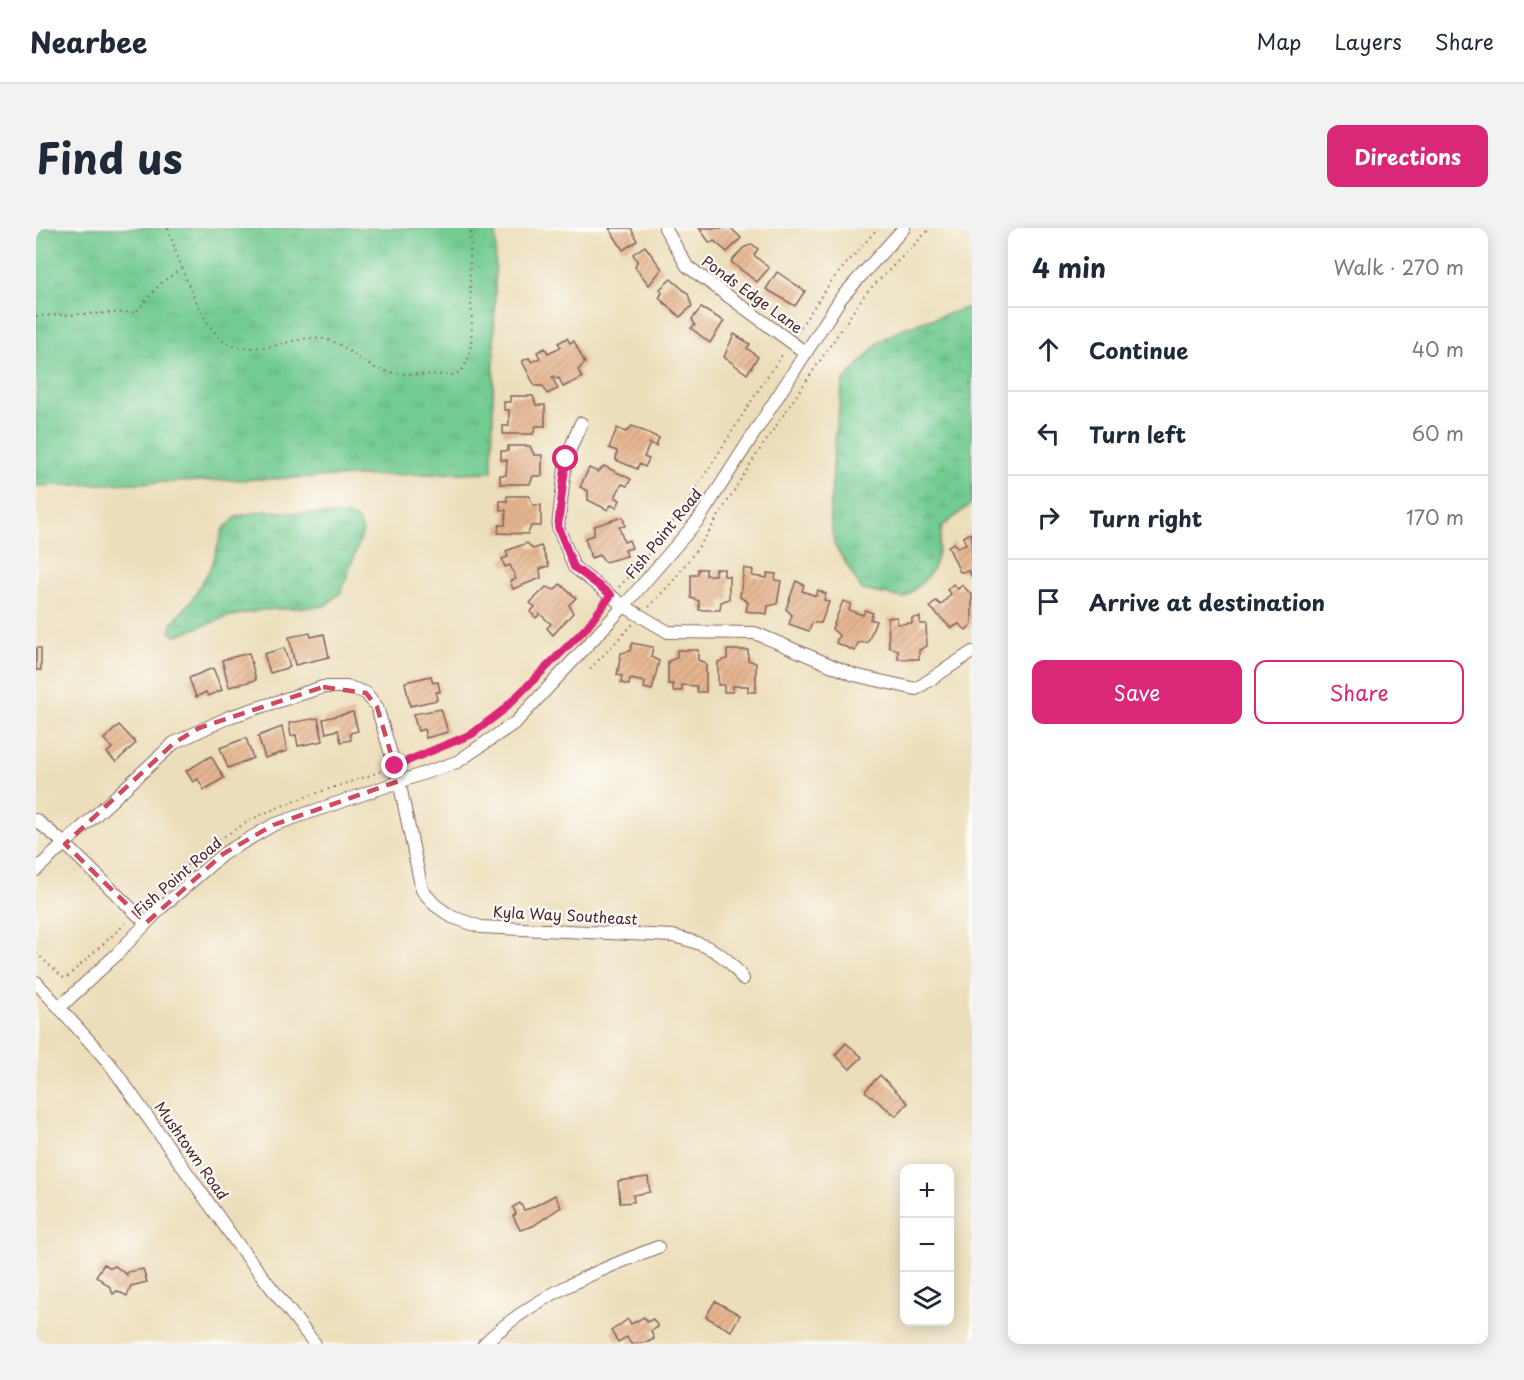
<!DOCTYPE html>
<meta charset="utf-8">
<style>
body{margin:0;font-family:"Playpen Sans",sans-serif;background:#f2f2f3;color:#1f2937}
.controls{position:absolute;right:18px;bottom:18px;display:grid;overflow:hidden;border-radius:12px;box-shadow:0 3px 15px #0003}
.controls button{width:54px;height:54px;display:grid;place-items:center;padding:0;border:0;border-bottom:2px solid #e0e1e3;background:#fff;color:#1f2937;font:30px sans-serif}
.stop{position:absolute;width:18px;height:18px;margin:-14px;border:4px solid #db2777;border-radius:50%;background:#fff}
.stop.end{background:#db2777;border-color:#fff;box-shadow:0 2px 6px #0008}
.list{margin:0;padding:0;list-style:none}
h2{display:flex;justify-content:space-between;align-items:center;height:78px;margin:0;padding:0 24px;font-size:26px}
h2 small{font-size:20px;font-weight:400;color:#747a83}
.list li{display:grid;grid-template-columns:39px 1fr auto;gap:18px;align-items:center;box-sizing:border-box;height:84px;padding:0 24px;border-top:2px solid #e0e1e3}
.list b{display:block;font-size:22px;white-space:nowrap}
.list em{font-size:20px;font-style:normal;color:#747a83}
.actions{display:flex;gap:12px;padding:18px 24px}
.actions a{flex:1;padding:14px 0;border:2px solid #db2777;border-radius:12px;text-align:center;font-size:21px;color:#db2777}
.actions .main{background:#db2777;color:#fff}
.icon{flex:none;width:33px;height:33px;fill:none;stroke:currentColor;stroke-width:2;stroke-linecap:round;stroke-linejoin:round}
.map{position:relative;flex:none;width:936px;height:1116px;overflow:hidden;border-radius:12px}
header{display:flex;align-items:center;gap:36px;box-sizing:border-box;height:84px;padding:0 30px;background:#fff;border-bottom:2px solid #e0e1e3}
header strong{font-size:28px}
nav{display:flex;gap:33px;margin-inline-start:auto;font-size:21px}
.intro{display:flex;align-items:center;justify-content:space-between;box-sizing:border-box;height:144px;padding:0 36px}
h1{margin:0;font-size:42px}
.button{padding:15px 27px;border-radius:12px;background:#db2777;color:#fff;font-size:21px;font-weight:700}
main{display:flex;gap:36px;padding:0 36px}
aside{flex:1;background:#fff;border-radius:12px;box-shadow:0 3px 15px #0003}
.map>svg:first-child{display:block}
.wetland{fill:url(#wetland-marsh);stroke:#5e755e;stroke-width:1.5}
.park{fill:url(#park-tufts);stroke:#5e755e;stroke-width:1.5}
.building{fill:url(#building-hatch)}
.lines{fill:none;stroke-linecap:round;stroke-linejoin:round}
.minor-casing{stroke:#83625d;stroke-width:14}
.path{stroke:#83625d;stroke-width:2;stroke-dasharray:1.5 4.5;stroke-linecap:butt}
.minor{stroke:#fff;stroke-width:12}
.route{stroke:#db2777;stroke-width:8}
.marked{fill:none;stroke:#d1495b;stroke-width:4.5;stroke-dasharray:12 8;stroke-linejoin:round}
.labels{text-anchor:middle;stroke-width:4.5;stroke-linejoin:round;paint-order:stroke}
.street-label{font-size:15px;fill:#4a1f2b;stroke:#fdfcf7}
</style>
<header>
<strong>Nearbee</strong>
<nav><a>Map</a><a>Layers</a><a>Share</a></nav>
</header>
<div class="intro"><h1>Find us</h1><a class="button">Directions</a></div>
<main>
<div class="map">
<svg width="936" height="1116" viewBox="0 0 936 1116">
<defs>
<pattern id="wetland-marsh" width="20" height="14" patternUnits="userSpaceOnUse" patternTransform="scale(1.5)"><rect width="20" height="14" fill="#72cb91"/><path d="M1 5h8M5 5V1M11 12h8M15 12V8" fill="none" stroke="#64ae7d"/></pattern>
<pattern id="park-tufts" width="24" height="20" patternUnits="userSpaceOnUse" patternTransform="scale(1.5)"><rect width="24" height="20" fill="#72cb91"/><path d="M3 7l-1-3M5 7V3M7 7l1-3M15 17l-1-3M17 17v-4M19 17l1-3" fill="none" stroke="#64ae7d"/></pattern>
<pattern id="building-hatch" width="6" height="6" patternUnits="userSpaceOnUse" patternTransform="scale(1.5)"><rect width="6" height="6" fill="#e6b691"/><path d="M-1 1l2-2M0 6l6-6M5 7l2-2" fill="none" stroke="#c79c7d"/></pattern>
</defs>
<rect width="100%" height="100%" fill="#fdfcf7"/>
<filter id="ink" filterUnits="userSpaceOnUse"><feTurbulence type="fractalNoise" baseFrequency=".0167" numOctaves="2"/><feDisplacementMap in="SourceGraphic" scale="12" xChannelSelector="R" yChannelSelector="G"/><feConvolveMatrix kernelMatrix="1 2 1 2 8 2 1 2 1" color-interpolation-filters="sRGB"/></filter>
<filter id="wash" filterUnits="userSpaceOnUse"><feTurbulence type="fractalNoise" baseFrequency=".008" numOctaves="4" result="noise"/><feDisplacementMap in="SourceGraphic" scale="24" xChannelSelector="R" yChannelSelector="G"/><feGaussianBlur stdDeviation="1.35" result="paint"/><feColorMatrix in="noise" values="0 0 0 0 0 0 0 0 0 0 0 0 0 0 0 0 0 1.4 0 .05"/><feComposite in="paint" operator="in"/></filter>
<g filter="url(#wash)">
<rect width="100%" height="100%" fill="#ecdeba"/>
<!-- wetland -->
<g class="wetland">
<path d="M936,78V275L906,299C899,340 902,343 868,370L826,362L798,316L794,288L799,208L807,154L844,113L868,100Z"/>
<path d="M230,283L310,288L322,292L327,304L305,364L289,378L226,382L191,389L139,408L134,403L137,394L156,372L177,335L187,301L202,288Z"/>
</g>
<!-- park -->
<path class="park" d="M0,0H460L456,244L0,258Z"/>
<g id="blocks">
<!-- building -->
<g class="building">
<path d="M573,0H595L601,13L587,22Z"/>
<path d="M663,0H695L705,10L691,24L678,13L674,15Z"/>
<path d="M716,16L722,21L718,27L733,40L721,54L695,34L707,20Z"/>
<path d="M609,18L626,41L613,57L599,39L601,33L597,26Z"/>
<path d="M741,44L769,63L759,78L730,61Z"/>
<path d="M635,51L652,66L656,78L644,89L623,70L626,65L624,61Z"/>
<path d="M665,80L688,93L674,115L655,100L659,97L656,91Z"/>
<path d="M698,106L714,116L711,120L722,129L711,146L688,129Z"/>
<path d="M531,110L534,115L538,113L549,135L542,142L546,150L527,159L523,150L520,151L518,148L516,149L522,161L511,166L507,158H499L486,133L493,130L496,134L504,130L501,124L509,120L512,125L525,119L522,115Z"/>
<path d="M474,168H497L500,177H509V198H500L497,206H467V198H473V182H468V174H474Z"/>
<path d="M596,198L623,210L620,218L614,215L608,229L613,231L609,239L603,236L601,241L580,232L581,223L573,220L581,200L590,204Z"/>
<path d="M472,218H494L498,227H506V248H497L494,256H464V247H470L471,232H465V223H472Z"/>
<path d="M568,238L595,251L591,258L586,256L579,269L584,272L581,279L575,277L572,282L552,272V263L544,259L553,240L562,244Z"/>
<path d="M471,268H493L497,277H505V298H495L492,306L462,305L463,297H469L470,282H464V273H471Z"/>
<path d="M587,289L589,298L583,299L588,314L593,312L596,320L589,322L591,328L569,334L564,327L555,330L549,310L558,307V298Z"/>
<path d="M935,305L936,308V350L933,343L924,344L912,318L918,315L921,320L930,316L927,309Z"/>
<path d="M491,315L497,321L505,318L513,338L504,341L505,350L477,361L474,353L480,351L474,337L469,339L466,331L472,329L470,323Z"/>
<path d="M708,340L717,342L716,348L731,350V345L740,346L739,352L745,353L741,376L732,378L731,386L710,383L712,374L704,369Z"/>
<path d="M662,341H670V347H679V341H688V348H693V371L685,374L684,382H663V373L655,370V347H662Z"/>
<path d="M760,353L768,357L766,363L780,368L782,362L790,366L788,372L793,374L785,395H776L773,403L753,396L756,387L750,381Z"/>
<path d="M524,356L540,370L533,377L537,385L517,407L511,400L515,396L504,386L500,390L494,384L499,379L494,375L510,359L519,362Z"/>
<path d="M917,356L922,361L926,357L936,367V396L930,402L923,396L915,400L894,379L900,373L905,377L915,366L911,362Z"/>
<path d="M807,373L815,376L813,382L827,387L829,382L837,385L834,391L840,393L832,414L822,415L819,423L800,415L803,407L796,401Z"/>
<path d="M861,389V396L876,395V390L884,389V396H890L891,418L883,422V431H862V422L853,419L852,390Z"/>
<path d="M274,405L275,409L288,406L293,429L259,437L253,409Z"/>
<path d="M596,415L617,419L615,429L623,433L616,462L608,460L609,454L594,451L593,457L585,455L586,448L581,447L585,425L594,423Z"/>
<rect x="0" y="420" width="5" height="22"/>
<path d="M248,420L254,439L234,445L228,426Z"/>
<path d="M641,422H662V432L670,435V464H661V458L646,457V463H637V456H632V433L641,430Z"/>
<path d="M691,422H712V432L720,435V464H712V458H697V464H688V457H682V434L691,431Z"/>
<path d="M213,425L220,452L193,459L186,432Z"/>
<path d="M177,440L186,462L172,468L170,464L160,469L153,450Z"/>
<path d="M395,448L397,455L402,454L404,464H400L401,472L374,478L369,454Z"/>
<path d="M405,481L412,504L390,510L388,501L382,503L377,486Z"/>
<path d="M317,484L322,503L314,505L315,512L305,514L302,502L290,505L287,491Z"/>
<path d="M282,490L287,513L262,518L260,507L255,508L253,495Z"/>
<path d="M83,497L100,515L80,534L71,525L76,520L68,511Z"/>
<path d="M246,499L251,523L229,530L222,508Z"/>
<path d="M210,510L217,530L192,540L184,520Z"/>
<path d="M175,528L188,550L168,562L162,551L157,554L150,543Z"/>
<path d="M810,815L826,829L814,841L799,827Z"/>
<path d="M844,847L872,875L860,888L829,863Z"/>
<path d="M612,949L614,964L597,967L598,974L584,975L582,953Z"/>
<path d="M519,967L525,979L497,998L484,1002L477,988L480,986L477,979L484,975L488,982L495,980Z"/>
<path d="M68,1036L75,1040L79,1038L91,1047V1044L107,1041L111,1054L95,1058L91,1068L81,1063L77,1066L74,1059L60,1048Z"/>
<path d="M679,1073L704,1087L695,1103L670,1089Z"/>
<path d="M608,1089L611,1094L617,1091L622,1099L615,1103L618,1111L612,1114L595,1116L591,1109L582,1114L575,1103L592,1091L595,1096Z"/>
</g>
</g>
</g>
<g filter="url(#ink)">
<use href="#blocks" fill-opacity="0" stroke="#83625d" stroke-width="1.5"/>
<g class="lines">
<defs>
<g id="minor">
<path d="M629,0L651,38L770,125"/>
<path d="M545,195L530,231L522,299L538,339L588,378L632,404L719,405L818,447L880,461L936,424"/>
<path d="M0,592L29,616L110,695"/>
<path d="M0,642L138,515L193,489L287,459H313L330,465L341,479L363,553L386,662L399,677L416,689L445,699L637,708C667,715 690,724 707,751"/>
<path d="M0,754L74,836L203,1018L279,1116"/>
<path d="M24,779L80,727L125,680L187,626L237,597L421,534L480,494L588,378L663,291L805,70L868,0"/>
<path d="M448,1116C496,1069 560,1043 622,1019"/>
</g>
</defs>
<!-- minor casing -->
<use href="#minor" class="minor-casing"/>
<!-- path -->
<g class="path">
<path d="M132,0C141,28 164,98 189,114C200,121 217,120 229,119C249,117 268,107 288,111C310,115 320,132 339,140C358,148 395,146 417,147C444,141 434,73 434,52C433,35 435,17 435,0"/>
<path d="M0,88L100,84L125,55L144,41"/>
<path d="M761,104L796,52L842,0"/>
<path d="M583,359C650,290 693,202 748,124"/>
<path d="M613,379L637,353L669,310L717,232L829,66L895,0"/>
<path d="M554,441L597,396"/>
<path d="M368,535C390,526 416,518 436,506C477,482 538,415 567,377"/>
<path d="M106,678C142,645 178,610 223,588C263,569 307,557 349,542"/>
<path d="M0,725L29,751L92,693"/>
</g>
<!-- minor -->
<use href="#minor" class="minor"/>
</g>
</g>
<g class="lines" filter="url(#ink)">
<!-- route -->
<path class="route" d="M359,538L436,506L466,483L551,399L575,367L538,339L522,299L530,231"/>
</g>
<!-- marked area -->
<path class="marked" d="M287,459L330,465L341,479L363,553L237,597L187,626L110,695L29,616L138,515L163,500Z"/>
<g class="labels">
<!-- street labels -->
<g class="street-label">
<text transform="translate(716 67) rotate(36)" y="5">Ponds Edge Lane</text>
<text transform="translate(628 306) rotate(-51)" y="5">Fish Point Road</text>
<text transform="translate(142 649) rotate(-41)" y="5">Fish Point Road</text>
<text transform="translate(529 688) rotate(3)" y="5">Kyla Way Southeast</text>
<text transform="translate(155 923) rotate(55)" y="5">Mushtown Road</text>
</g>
</g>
</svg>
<div class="controls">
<button>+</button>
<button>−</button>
<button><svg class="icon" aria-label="layers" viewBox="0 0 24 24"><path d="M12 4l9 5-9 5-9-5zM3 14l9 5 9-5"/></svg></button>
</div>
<div class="stop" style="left:530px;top:231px"></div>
<div class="stop end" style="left:359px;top:538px"></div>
</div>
<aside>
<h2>4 min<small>Walk · 270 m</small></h2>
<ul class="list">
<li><svg class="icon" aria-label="ahead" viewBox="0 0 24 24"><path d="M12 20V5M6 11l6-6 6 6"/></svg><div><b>Continue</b></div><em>40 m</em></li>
<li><svg class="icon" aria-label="left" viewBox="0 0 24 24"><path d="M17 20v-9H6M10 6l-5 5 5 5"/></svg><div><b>Turn left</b></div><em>60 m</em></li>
<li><svg class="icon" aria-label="right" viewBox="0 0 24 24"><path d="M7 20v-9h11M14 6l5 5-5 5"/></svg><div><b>Turn right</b></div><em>170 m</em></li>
<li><svg class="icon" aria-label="arrive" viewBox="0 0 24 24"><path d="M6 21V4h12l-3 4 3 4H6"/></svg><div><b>Arrive at destination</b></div></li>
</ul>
<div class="actions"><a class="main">Save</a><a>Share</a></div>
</aside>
</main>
